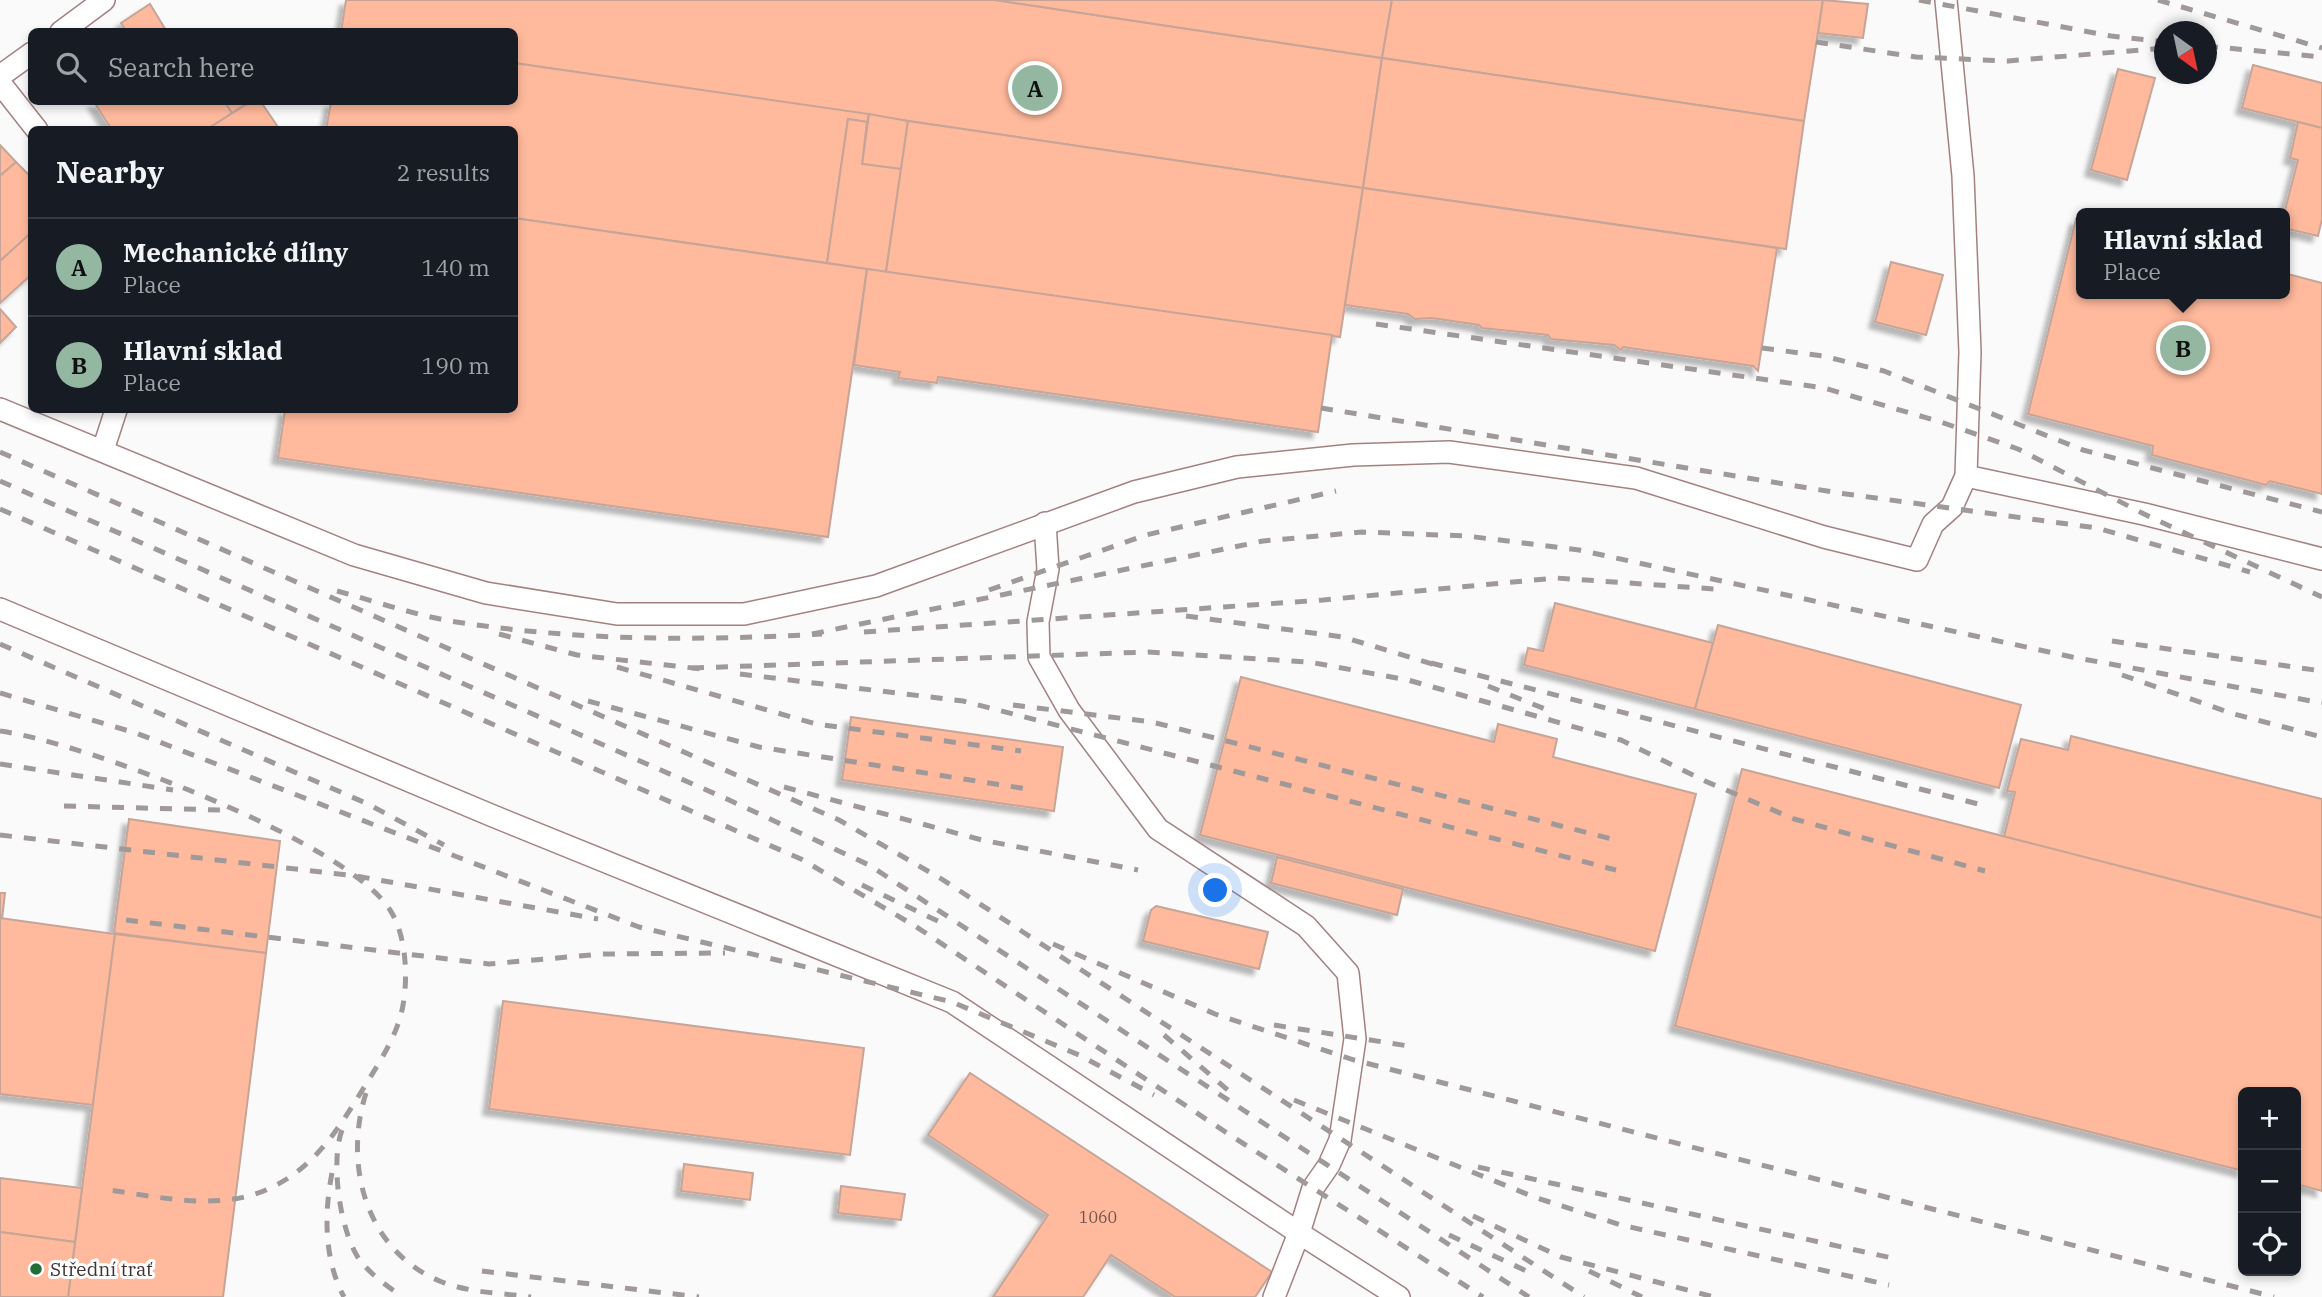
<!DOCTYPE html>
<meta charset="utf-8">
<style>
body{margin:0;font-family:"IBM Plex Serif",serif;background:#20242c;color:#f1f3f6}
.controls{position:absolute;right:21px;bottom:21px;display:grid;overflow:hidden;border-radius:10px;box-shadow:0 4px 10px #0003}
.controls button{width:63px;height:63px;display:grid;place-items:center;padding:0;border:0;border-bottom:2px solid #363941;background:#171b24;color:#f1f3f6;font:35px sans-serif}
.compass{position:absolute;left:2154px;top:21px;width:63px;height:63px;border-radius:50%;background:#171b24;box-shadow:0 4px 10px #0003;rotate:147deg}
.you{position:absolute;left:1216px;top:891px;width:24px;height:24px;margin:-18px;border:5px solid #fff;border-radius:50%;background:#1a73e8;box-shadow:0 0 0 10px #1a73e833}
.badge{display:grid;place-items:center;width:46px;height:46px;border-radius:50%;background:#94b7a2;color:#111;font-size:23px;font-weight:700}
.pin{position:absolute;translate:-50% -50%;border:4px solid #fff;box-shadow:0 2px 7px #0006}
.popup{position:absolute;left:2076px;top:208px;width:214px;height:91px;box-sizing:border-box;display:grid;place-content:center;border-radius:10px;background:#171b24;filter:drop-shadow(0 2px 5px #0005);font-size:23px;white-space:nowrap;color:#9ea1a6}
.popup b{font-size:26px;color:#f1f3f6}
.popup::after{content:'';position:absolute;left:50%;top:100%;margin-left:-14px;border:14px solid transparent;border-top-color:#171b24}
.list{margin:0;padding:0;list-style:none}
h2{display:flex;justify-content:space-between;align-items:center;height:91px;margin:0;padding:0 28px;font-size:30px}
h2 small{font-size:23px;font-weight:400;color:#9ea1a6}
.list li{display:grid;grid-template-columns:46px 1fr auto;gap:21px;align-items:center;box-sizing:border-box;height:98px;padding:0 28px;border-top:2px solid #363941}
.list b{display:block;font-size:26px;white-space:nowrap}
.list p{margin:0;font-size:23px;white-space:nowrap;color:#9ea1a6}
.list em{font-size:23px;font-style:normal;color:#9ea1a6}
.icon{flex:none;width:38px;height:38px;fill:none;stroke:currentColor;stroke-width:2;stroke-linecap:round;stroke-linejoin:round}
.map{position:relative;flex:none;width:2322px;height:1297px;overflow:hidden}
.search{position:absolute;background:#171b24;box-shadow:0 4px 10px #0003;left:28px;top:28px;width:490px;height:77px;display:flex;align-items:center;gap:18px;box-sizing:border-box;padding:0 24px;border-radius:10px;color:#9ea1a6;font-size:26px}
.panel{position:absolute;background:#171b24;box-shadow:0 4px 10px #0003;left:28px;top:126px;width:490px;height:287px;border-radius:10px}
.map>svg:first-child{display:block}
.building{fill:#ffb99c;stroke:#c6a598;stroke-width:2;filter:url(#shadow)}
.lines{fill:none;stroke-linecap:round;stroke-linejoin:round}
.lane-casing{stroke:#a48181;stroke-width:24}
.lane{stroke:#fff;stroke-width:21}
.rail{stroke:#a09999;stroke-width:5;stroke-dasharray:12 12;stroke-linecap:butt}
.poi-dot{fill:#236d3b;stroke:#fff;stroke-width:2.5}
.labels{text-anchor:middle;stroke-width:6;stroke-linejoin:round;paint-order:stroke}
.number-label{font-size:16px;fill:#70544c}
.poi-label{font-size:19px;fill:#413232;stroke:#fff;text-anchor:start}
</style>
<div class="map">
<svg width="2322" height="1297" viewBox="0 0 2322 1297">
<defs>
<filter id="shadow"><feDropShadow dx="-6" dy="6" stdDeviation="2" flood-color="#0004"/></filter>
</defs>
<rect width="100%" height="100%" fill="#fafafa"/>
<!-- building -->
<g class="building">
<path d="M346,0H995L1382,58L1363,188L514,63V32H341Z"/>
<path d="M995,0H1392L1382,58Z"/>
<path d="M1392,0H1823L1804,121L1382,58Z"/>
<path d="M1823,0L1868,4L1863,38L1818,33Z"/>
<path d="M150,4L167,32H127L121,23Z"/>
<path d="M1382,58L1804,121L1786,249L1363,188Z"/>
<path d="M514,63L869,114L867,122L848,119L827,263L514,218V130H326L331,102H514Z"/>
<path d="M2253,65L2322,83V128L2242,108Z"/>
<path d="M2118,69L2155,78L2127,180L2091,170Z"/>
<path d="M94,102H225L232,113L206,130H112Z"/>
<path d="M225,102H244L246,104L232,113Z"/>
<path d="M250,102H261L280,130H206Z"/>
<path d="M869,114L908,121L901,169L862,164Z"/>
<path d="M848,119L867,122L862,164L901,169L886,272L827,263Z"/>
<path d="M908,121L1363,188L1340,337L886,272Z"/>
<path d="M2298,122L2322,128V219L2318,236L2284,228V214L2298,160L2290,158Z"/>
<path d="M0,145L16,162L0,176Z"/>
<path d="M16,162L32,178V232L0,261V176Z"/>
<path d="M1363,188L1777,248L1758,371L1753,366L1623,347L1621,350L1614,345L1551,339L1548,335L1482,328L1479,325L1432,318L1415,319L1408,314L1345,305Z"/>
<path d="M514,218L867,269L828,537L278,458L285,410H514Z"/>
<path d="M2076,219L2082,220V294H2284V273L2322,283V494L2270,481L2266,485L2152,455L2153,446L2028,414Z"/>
<path d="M32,232V274L0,303V261Z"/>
<path d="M1891,262L1943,275L1926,335L1875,322Z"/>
<path d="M867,269L1332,335L1318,432L938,377L937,383L898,378L900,372L854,365Z"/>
<path d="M0,309L16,327L0,343Z"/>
<path d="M1555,603L1713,643L1695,709L1524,665L1528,648L1543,651Z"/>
<path d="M1718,625L2021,705L1999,788L1695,709Z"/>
<path d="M1241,677L1494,742L1498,724L1557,739L1553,757L1696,794L1655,951L1200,835Z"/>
<path d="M851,717L1063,747L1054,811L842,780Z"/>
<path d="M2071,736L2322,799V918L2004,837L2015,792L2007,791L2021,739L2068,750Z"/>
<path d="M1742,769L2322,918V1191L2296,1184V1092H2243V1171L1675,1026Z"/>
<path d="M129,819L280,841L266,953L114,933Z"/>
<path d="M1277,857L1403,889L1397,915L1271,883Z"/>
<path d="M0,893H5L2,919L0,918Z"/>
<path d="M1156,906L1268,932L1259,969L1143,941L1151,910Z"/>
<path d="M0,918L115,934L93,1105L0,1094Z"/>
<path d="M115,934L266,953L223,1297H68Z"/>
<path d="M503,1001L864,1048L850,1155L489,1109Z"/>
<path d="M970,1073L1272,1272L1255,1297H1175L1111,1255L1083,1297H993L1048,1215L928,1135Z"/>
<path d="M684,1164L753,1173L750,1200L681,1191Z"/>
<path d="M0,1178L82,1188L75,1242L0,1232Z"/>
<path d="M841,1186L905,1194L901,1220L838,1213Z"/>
<path d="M0,1232L75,1242L68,1297H0Z"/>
</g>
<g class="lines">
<defs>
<g id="lane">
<path d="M61,32L104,0"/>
<path d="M0,76L32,53"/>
<path d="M0,83L37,130"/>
<path d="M0,409L354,555L486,593L617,614H744L876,586L1134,492L1237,467L1353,455L1449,452L1636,478L1824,537L1917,560L1933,524L1952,507L1966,476L1970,352L1963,176L1946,0"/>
<path d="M103,450L116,410"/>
<path d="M1966,476L2144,514L2322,559"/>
<path d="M0,609L493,816L952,1002L1299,1233L1313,1188L1329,1165L1340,1140L1355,1039L1348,973L1306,926L1158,829L1069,710L1039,657L1038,622L1048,569L1045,523"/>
<path d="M1274,1297L1299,1233L1399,1297"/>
</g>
</defs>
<!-- lane casing -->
<use href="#lane" class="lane-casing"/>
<!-- lane -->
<use href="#lane" class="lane"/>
<!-- rail -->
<g class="rail">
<path d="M1919,0L2111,36L2158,41"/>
<path d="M2158,0L2322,48"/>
<path d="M1816,42L1916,57L2008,61L2164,48"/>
<path d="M2206,46L2322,57"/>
<path d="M1376,324L1824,388L1941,422L2018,449L2144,514L2322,597"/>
<path d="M1762,348L1823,356L1884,371L2083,450L2322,512"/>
<path d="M1321,408L1839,493L2097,528L2250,572"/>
<path d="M0,452L839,820L940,878L1584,1297"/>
<path d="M0,481L727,799L869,865L1529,1297"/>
<path d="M0,509L801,859L915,926L1227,1133L1483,1297"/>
<path d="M989,590L1146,535L1336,491"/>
<path d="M337,591C374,601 412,614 450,621C576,641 695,641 822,634"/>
<path d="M1186,616L1343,637L1439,666"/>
<path d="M864,632L1323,600L1556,578L1715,589"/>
<path d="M499,634L577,655L702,669"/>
<path d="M812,634L1263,541L1362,532L1467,536L1579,550L2072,657L2322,703"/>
<path d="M2112,641L2322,671"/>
<path d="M0,644L368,804L444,845"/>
<path d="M1431,663L1986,806"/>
<path d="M617,667L816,724L1021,751"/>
<path d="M692,668L1148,652L1309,662L1408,680L1621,740L1705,781L1794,819L1985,871"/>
<path d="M740,674L963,701L1616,870"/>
<path d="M2122,675L2234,714L2322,737"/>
<path d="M1488,686L1550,711"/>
<path d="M0,693L136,733L639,927L952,1002L1079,1055L1154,1095"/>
<path d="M588,701L759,747L1034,790"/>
<path d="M1013,705L1152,722L1620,841"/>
<path d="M0,731C82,742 347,841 390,910C408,937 409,988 400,1018C392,1044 377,1066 363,1089C337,1131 314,1169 266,1190C217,1211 160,1197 109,1190"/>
<path d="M0,764L173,790"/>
<path d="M784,787L982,840L1138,870"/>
<path d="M64,806L222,810"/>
<path d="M0,835L356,876L598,919"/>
<path d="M862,885L944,924"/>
<path d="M126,920L489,964L602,954L725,953"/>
<path d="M1053,944L1215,1014L1354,1060L2274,1297"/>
<path d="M1274,1025L1415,1047"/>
<path d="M1164,1035L1230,1092"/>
<path d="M366,1093C343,1165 366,1252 442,1282C470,1293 502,1293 531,1297"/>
<path d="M1294,1100L1534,1197L1621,1225L1889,1285"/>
<path d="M342,1130C330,1162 340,1234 361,1262C373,1276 388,1287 403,1297"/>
<path d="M1478,1167L1892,1258"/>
<path d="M332,1173C324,1213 324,1260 344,1297"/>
<path d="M1473,1216L1561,1257L1714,1297"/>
<path d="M1449,1235L1535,1275"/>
<path d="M482,1271L699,1297"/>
<path d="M1589,1271L1642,1297"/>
</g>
</g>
<!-- markers -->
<circle class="poi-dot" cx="36" cy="1269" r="7"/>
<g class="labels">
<!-- number labels -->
<g class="number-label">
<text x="1098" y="1223">1060</text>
</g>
<!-- poi labels -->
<g class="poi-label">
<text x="50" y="1276">Střední trať</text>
</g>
</g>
</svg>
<div class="controls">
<button>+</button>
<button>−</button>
<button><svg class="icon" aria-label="locate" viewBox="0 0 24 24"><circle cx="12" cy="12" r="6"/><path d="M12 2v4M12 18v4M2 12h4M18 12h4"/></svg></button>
</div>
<svg class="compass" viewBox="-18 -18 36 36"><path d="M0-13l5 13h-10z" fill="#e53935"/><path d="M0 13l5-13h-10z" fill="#9ea1a6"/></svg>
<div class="you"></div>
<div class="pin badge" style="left:1035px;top:88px">A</div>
<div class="pin badge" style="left:2183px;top:348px">B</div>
<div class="popup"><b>Hlavní sklad</b>Place</div>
<div class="search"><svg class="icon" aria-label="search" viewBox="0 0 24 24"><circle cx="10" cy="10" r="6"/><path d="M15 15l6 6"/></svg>Search here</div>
<section class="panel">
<h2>Nearby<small>2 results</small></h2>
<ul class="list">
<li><span class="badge">A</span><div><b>Mechanické dílny</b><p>Place</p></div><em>140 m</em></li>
<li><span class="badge">B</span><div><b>Hlavní sklad</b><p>Place</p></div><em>190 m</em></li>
</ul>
</section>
</div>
